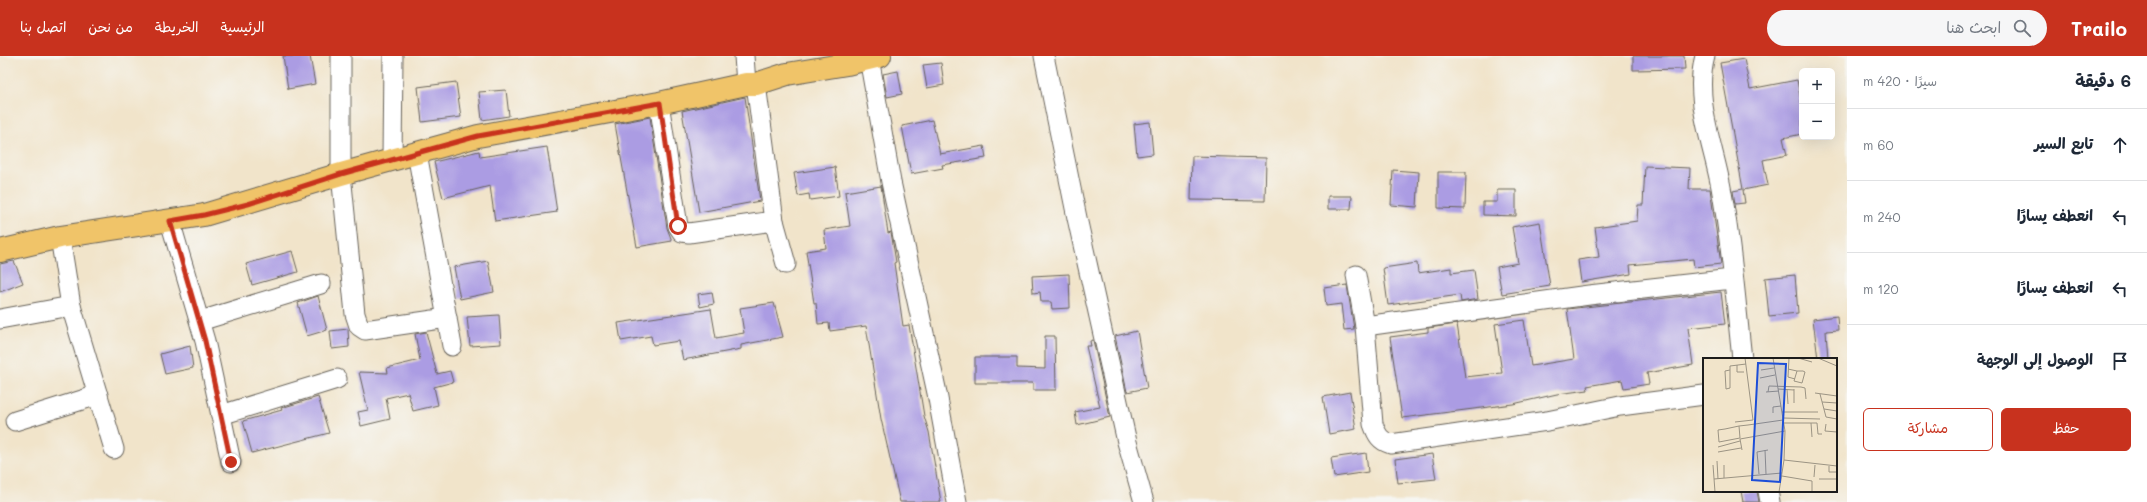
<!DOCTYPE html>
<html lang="ar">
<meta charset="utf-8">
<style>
body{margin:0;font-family:Mali,"Playpen Sans Arabic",sans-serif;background:#f6f6f7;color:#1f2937;direction:rtl}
.controls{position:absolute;right:12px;top:12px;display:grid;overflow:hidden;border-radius:6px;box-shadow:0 4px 16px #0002}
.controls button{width:36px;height:36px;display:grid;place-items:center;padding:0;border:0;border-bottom:1px solid #e0e1e3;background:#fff;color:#1f2937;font:20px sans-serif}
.stop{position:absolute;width:12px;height:12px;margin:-9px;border:3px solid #c8321e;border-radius:50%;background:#fff}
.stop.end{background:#c8321e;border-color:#fff;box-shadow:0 1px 4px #0008}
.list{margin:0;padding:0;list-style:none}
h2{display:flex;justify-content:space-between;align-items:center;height:52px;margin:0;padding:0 16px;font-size:17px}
h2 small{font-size:13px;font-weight:400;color:#747a83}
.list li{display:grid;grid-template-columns:26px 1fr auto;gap:12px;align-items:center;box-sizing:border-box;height:72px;padding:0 16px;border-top:1px solid #e0e1e3}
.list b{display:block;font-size:15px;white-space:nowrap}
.list em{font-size:13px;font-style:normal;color:#747a83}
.actions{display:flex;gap:8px;padding:12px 16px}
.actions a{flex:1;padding:9px 0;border:1px solid #c8321e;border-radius:6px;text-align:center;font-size:14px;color:#c8321e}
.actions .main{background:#c8321e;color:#fff}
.icon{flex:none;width:22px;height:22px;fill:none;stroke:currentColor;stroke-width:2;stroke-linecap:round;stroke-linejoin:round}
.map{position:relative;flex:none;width:1847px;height:446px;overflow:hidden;direction:ltr}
header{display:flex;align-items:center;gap:24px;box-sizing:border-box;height:56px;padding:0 20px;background:#c8321e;color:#fff}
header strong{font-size:19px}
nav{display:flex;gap:22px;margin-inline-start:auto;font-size:14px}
.search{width:280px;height:36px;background:#f6f6f7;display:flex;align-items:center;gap:10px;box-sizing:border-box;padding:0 14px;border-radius:22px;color:#747a83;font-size:15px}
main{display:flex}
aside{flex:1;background:#fff}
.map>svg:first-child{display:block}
.building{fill:#ab9ce3}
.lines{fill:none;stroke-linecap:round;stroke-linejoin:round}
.minor-casing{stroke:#676259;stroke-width:21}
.major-casing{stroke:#676259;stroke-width:24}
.minor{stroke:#fff;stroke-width:19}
.major{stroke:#f0c469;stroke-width:22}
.route{stroke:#c8321e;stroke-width:5}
.inset-road{fill:none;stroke:#9c9484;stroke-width:1}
.view{fill:#1d4ed8;fill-opacity:0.15;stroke:#1d4ed8;stroke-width:2}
.inset-edge{fill:none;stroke:#1c1c1c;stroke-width:2}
</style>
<header>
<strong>Trailo</strong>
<div class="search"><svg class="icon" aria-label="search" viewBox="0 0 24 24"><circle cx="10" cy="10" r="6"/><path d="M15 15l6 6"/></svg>ابحث هنا</div>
<nav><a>الرئيسية</a><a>الخريطة</a><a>من نحن</a><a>اتصل بنا</a></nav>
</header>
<main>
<aside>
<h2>6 دقيقة<small>سيرًا · 420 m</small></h2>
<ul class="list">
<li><svg class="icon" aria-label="ahead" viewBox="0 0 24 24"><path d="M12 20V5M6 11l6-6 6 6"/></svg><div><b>تابع السير</b></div><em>60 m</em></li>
<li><svg class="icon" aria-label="left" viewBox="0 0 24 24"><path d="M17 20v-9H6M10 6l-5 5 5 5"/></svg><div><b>انعطف يسارًا</b></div><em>240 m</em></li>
<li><svg class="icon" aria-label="left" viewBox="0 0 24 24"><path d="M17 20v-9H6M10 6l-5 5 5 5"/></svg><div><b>انعطف يسارًا</b></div><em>120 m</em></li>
<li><svg class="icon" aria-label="arrive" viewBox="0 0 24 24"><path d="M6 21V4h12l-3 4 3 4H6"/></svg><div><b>الوصول إلى الوجهة</b></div></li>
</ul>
<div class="actions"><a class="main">حفظ</a><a>مشاركة</a></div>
</aside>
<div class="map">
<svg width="1847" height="446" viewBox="0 0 1847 446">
<rect width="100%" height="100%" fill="#f6f6f2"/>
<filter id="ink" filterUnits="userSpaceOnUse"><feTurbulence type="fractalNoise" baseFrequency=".025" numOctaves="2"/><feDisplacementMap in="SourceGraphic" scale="8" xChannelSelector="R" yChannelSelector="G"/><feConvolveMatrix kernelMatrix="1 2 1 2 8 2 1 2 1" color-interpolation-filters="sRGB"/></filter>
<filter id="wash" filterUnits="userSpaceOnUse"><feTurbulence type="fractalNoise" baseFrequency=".012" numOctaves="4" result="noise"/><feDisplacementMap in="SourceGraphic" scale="16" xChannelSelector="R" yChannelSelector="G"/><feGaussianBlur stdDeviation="0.9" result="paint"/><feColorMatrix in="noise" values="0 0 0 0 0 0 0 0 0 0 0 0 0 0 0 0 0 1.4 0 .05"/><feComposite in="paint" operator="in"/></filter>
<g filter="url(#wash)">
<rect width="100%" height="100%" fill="#f1e4ca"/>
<g id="blocks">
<!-- building -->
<g class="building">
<path d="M283,0H310L315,28L288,33Z"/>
<path d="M1633,0H1684L1685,13L1633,14Z"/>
<path d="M1744,3L1750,33L1797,24L1802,50V78L1783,82L1787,99L1763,104L1768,129L1743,134L1745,147L1735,148L1733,135L1743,133L1720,7Z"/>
<path d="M941,7L944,29L927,32L923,9Z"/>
<path d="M898,15L902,38L887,41L883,18Z"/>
<path d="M456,26L461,61L422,66L418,31Z"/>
<path d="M506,34L509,60L482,64L479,36Z"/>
<path d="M745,41L760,145L699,156L682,55Z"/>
<path d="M650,61L667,172L672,185L637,191L615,68Z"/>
<path d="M932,64L940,98L984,90L986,102L942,109L943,112L911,118L902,70Z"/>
<path d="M1150,66L1153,98L1137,100L1134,68Z"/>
<path d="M547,91L557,156L495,165L490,130L443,142L434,106L479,95L480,101Z"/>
<path d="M1192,100L1266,102L1265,145L1191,144Z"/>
<path d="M1645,110L1690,112L1689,133H1710L1721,208L1694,211L1693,203L1630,209L1631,218L1581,226L1578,204L1599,201L1595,171L1637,165L1638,149H1643Z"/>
<path d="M835,111L839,140L810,144L809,138L798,140L794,117Z"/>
<path d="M1393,114L1419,116L1417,151L1391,149Z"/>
<path d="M1438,116H1466L1465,153L1438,152Z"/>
<path d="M881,130L888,177L891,176L896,206L894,207L903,270L909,269L924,360L929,376L941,446H900L881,363L866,270L830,275L829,267L818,268L816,247H814L806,195L826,192L824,174L850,170L845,136Z"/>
<path d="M1497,134H1516V160L1483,159V146H1497Z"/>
<path d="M1328,140H1352L1351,153H1328Z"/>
<path d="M1540,166L1550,230L1502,238L1497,211L1518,207L1512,171Z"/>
<path d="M292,195L298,216L252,229L246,208Z"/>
<path d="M14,205L23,227L0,236V208Z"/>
<path d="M488,205L494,236L460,243L454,211Z"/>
<path d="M1417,207L1418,217L1451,212V217L1474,214L1478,243L1461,246L1460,239L1388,249L1383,212Z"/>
<path d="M1069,218L1070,252L1052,253L1051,246H1041L1040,236L1033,237L1032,220Z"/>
<path d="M1795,219L1798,257L1769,260L1765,222Z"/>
<path d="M1347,229L1354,273L1344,274L1341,248L1326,250L1324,232Z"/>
<path d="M712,236L714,248L700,251L698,238Z"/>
<path d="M1721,236L1725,268L1688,272L1693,309L1647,317L1649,328L1624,332L1622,324L1587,330L1588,334L1557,338L1513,348L1402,362L1390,281L1428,276V272L1457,268L1465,321L1502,317L1495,268L1524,264L1531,310L1574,303L1567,253Z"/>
<path d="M318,240L327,274L307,280L298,247Z"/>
<path d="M774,247L783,281L741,289V293L683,304L679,285L653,289L651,280L621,285L618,267L711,253L716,282L744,277L740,252Z"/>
<path d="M499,259L501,288L470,290L467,261Z"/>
<path d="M1837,260L1838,274L1826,275L1828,303H1818L1813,263Z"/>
<path d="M348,273L349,291L332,293L330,275Z"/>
<path d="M1137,275L1147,332L1127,336L1115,280Z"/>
<path d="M426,276L437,318L450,315L453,326L434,331L438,349L413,355L408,337L386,342L390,363L361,370L358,356L368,354L359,316L388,317L387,312L420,304L415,278Z"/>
<path d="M1045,280H1055L1056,334H1033V327H975V301H1017V312L1045,313Z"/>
<path d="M1093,284L1110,361L1077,369L1075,356L1100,351L1086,290H1091L1090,285Z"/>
<path d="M190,290L193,312L165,318L160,298Z"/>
<path d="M1350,336L1356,373L1329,378L1323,341Z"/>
<path d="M318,341L329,377L252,397L243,365L282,354L281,352Z"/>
<path d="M1366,397L1368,416L1334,421L1331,402Z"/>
<path d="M1432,398L1436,423L1398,427L1395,403Z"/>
<path d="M1741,435H1757L1759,446H1743Z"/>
</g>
</g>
</g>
<g filter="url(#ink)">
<use href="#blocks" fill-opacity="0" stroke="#676259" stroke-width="1"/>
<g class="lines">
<defs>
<g id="minor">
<path d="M341,0V118L355,258L359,270L365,274L447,262"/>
<path d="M744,0L746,28"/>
<path d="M1044,0L1077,162L1127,386L1144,446"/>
<path d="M1705,0C1693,45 1715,93 1722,137C1732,192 1736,248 1742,303"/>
<path d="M869,2L891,126L937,337L957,446"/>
<path d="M756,28L774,165L786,208"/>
<path d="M659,47L678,170L682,176L689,177L774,165"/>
<path d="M417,97L452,290"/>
<path d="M392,104L393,0"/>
<path d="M170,165L205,285L231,406"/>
<path d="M60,181L71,250L114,393"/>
<path d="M1356,219L1365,270L1373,368C1377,379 1380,385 1391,388L1547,365L1620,350L1704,339"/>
<path d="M0,263L71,250"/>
<path d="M200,265L321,228"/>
<path d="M1365,270L1589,239L1732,223"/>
<path d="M221,359L337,323"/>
<path d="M15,365L98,339"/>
<path d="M1768,435L1770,446"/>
</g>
<path id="major" d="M0,195L60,181L204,159L341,118L478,80L659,47L746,28H756L787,18L847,8L880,0"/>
</defs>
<!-- minor casing -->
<use href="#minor" class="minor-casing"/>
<!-- major casing -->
<use href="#major" class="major-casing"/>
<!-- minor -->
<use href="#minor" class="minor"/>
<!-- major -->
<use href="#major" class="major"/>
</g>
</g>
<g class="lines" filter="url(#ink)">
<!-- route -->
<path class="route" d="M231,406L205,285L170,165L204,159L248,148L341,118L478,80L660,47L678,170"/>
</g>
<!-- overview -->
<g transform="translate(1703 302)">
<rect width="134" height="134" fill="#f1e4ca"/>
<path class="inset-road" d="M70,0L82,73L81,102L76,134M86,0L85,19L92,21M95,0L109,4M115,0L134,8M34,7V14H41M85,11L94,13H100L102,14L99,25L91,23L94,13M27,12L22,13L23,31L27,30V8L43,6M58,12L71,10M57,20L72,17M75,31L91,32M84,31L85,46M91,31V45M63,34L76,33M65,34L66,28L98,29L102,30L103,41M112,35L134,38M117,36L123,59L134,61M119,44L134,45M121,51L134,53M79,54H115M70,55V49L78,48M80,60L117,61M32,64L50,62L42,0M81,65H114L115,76H119M108,65L109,79M123,66L122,73L134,74M36,68L37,80L16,84L15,72L22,71L36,68L45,67L80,62M15,89L37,83M39,92L37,81L82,73M62,92L63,116M15,94L38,90M81,102L134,108M14,103L15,121M10,107L12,134M21,107V120M126,108V114H134M56,116L54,94L65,92M79,118L109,123V134M111,119L112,107M11,121L79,115M116,121H134"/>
<path class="view" d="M55,5L83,6L77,124L49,122Z"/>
<rect width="134" height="134" class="inset-edge"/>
</g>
</svg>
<div class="controls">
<button>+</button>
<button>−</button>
</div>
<div class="stop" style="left:678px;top:170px"></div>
<div class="stop end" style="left:231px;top:406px"></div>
</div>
</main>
